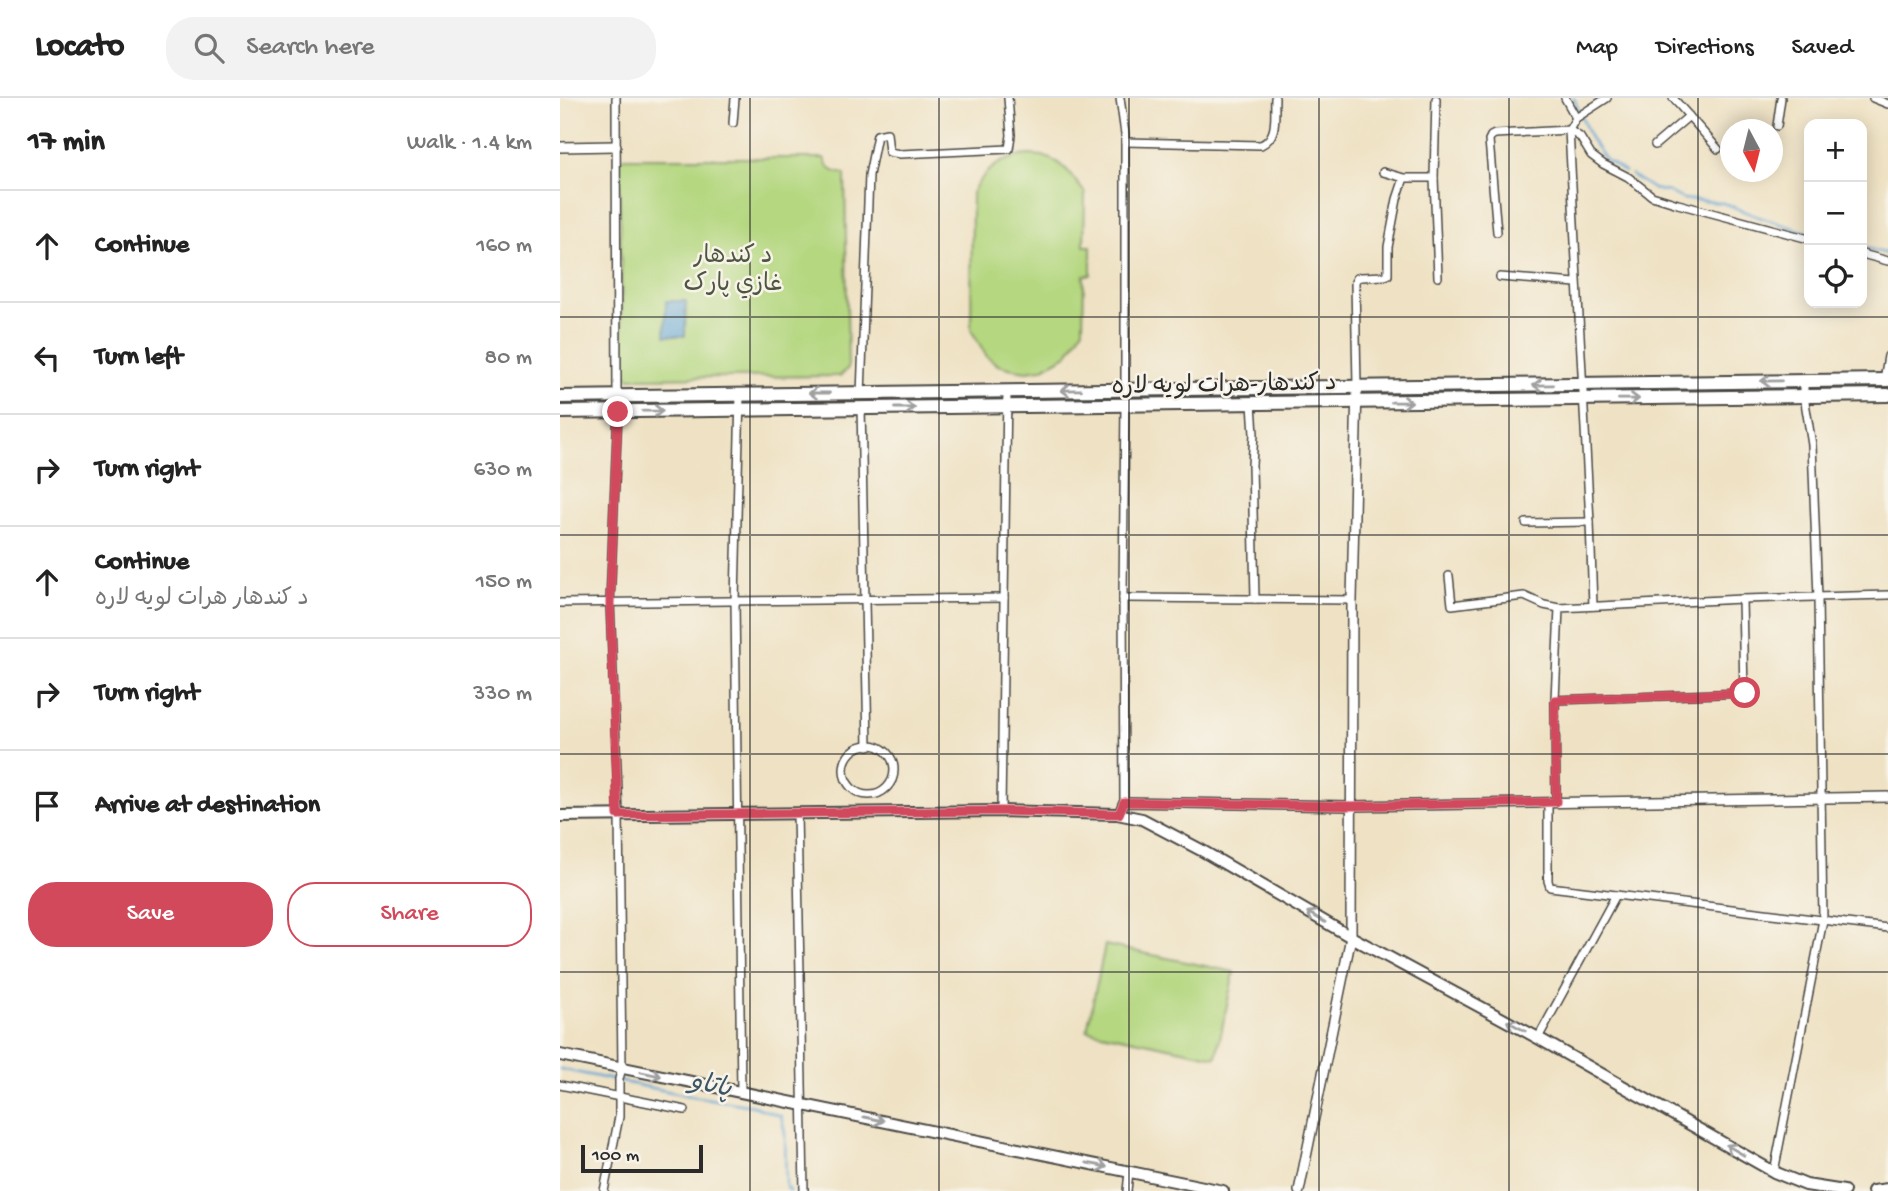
<!DOCTYPE html>
<meta charset="utf-8">
<style>
body{margin:0;font-family:"Gochi Hand","Playpen Sans Arabic",sans-serif;background:#f2f2f2;color:#222}
.controls{position:absolute;right:21px;top:21px;display:grid;overflow:hidden;border-radius:14px;box-shadow:0 4px 18px #0003}
.controls button{width:63px;height:63px;display:grid;place-items:center;padding:0;border:0;border-bottom:2px solid #e0e0e0;background:#fff;color:#222;font:35px sans-serif}
.compass{position:absolute;left:1160px;top:21px;width:63px;height:63px;border-radius:50%;background:#fff;box-shadow:0 4px 18px #0003;rotate:173deg}
.scale{position:absolute;left:21px;bottom:18px;width:122px;box-sizing:border-box;padding-left:7px;border:4px solid #2b2b2b;border-top:0;font-size:19px;line-height:24px;white-space:nowrap;color:#2b2b2b;-webkit-text-stroke:5px #f7f3e8;paint-order:stroke}
.stop{position:absolute;width:21px;height:21px;margin:-16px;border:5px solid #d1495b;border-radius:50%;background:#fff}
.stop.end{background:#d1495b;border-color:#fff;box-shadow:0 2px 7px #0008}
.list{margin:0;padding:0;list-style:none}
h2{display:flex;justify-content:space-between;align-items:center;height:91px;margin:0;padding:0 28px;font-size:30px}
h2 small{font-size:23px;font-weight:400;color:#767676}
.list li{display:grid;grid-template-columns:46px 1fr auto;gap:21px;align-items:center;box-sizing:border-box;height:112px;padding:0 28px;border-top:2px solid #e0e0e0}
.list b{display:block;font-size:26px;white-space:nowrap}
.list p{margin:0;font-size:23px;white-space:nowrap;color:#767676}
.list em{font-size:23px;font-style:normal;color:#767676}
.actions{display:flex;gap:14px;padding:21px 28px}
.actions a{flex:1;padding:16px 0;border:2px solid #d1495b;border-radius:28px;text-align:center;font-size:24px;color:#d1495b}
.actions .main{background:#d1495b;color:#fff}
.icon{flex:none;width:38px;height:38px;fill:none;stroke:currentColor;stroke-width:2;stroke-linecap:round;stroke-linejoin:round}
.map{position:relative;flex:none;width:1328px;height:1093px;overflow:hidden}
header{display:flex;align-items:center;gap:42px;box-sizing:border-box;height:98px;padding:0 35px;background:#fff;border-bottom:2px solid #e0e0e0}
header strong{font-size:33px}
nav{display:flex;gap:38px;margin-inline-start:auto;font-size:24px}
.search{width:490px;height:63px;background:#f2f2f2;display:flex;align-items:center;gap:18px;box-sizing:border-box;padding:0 24px;border-radius:28px;color:#767676;font-size:26px}
main{display:flex}
aside{flex:1;background:#fff}
.map>svg:first-child{display:block}
.green{fill:#b4d77f;stroke:#708155;stroke-width:2}
.water{fill:#5ca2d2;stroke:#44667e;stroke-width:2}
.lines{fill:none;stroke-linecap:round;stroke-linejoin:round}
.stream{stroke:#5ca2d2;stroke-width:2.5}
.minor-casing{stroke:#484642;stroke-width:10}
.tertiary-casing{stroke:#484642;stroke-width:12}
.primary-casing{stroke:#484642;stroke-width:14}
.trunk-casing{stroke:#484642;stroke-width:16}
.minor{stroke:#fff;stroke-width:7}
.tertiary{stroke:#fff;stroke-width:9}
.primary{stroke:#fff;stroke-width:10}
.trunk{stroke:#fff;stroke-width:12}
.oneway{stroke:#a0a0a0}
.route{stroke:#d1495b;stroke-width:9}
.grid{fill:none;stroke:#2b2b2b;stroke-width:2;stroke-opacity:0.55}
.labels{text-anchor:middle;stroke-width:5;stroke-linejoin:round;paint-order:stroke}
.park-label{font-size:24px;fill:#4d5640;stroke:#f7f3e8}
.street-label{font-size:24px;fill:#2b2b2b;stroke:#f7f3e8}
.water-label{font-size:26px;font-style:italic;fill:#3c5565;stroke:#f7f3e8}
</style>
<header>
<strong>Locato</strong>
<div class="search"><svg class="icon" aria-label="search" viewBox="0 0 24 24"><circle cx="10" cy="10" r="6"/><path d="M15 15l6 6"/></svg>Search here</div>
<nav><a>Map</a><a>Directions</a><a>Saved</a></nav>
</header>
<main>
<aside>
<h2>17 min<small>Walk · 1.4 km</small></h2>
<ul class="list">
<li><svg class="icon" aria-label="ahead" viewBox="0 0 24 24"><path d="M12 20V5M6 11l6-6 6 6"/></svg><div><b>Continue</b></div><em>160 m</em></li>
<li><svg class="icon" aria-label="left" viewBox="0 0 24 24"><path d="M17 20v-9H6M10 6l-5 5 5 5"/></svg><div><b>Turn left</b></div><em>80 m</em></li>
<li><svg class="icon" aria-label="right" viewBox="0 0 24 24"><path d="M7 20v-9h11M14 6l5 5-5 5"/></svg><div><b>Turn right</b></div><em>630 m</em></li>
<li><svg class="icon" aria-label="ahead" viewBox="0 0 24 24"><path d="M12 20V5M6 11l6-6 6 6"/></svg><div><b>Continue</b><p>د کندهار هرات لویه لاره</p></div><em>150 m</em></li>
<li><svg class="icon" aria-label="right" viewBox="0 0 24 24"><path d="M7 20v-9h11M14 6l5 5-5 5"/></svg><div><b>Turn right</b></div><em>330 m</em></li>
<li><svg class="icon" aria-label="arrive" viewBox="0 0 24 24"><path d="M6 21V4h12l-3 4 3 4H6"/></svg><div><b>Arrive at destination</b></div></li>
</ul>
<div class="actions"><a class="main">Save</a><a>Share</a></div>
</aside>
<div class="map">
<svg width="1328" height="1093" viewBox="0 0 1328 1093">
<rect width="100%" height="100%" fill="#f7f3e8"/>
<filter id="ink" filterUnits="userSpaceOnUse"><feTurbulence type="fractalNoise" baseFrequency=".0143" numOctaves="2"/><feDisplacementMap in="SourceGraphic" scale="14" xChannelSelector="R" yChannelSelector="G"/><feConvolveMatrix kernelMatrix="1 2 1 2 8 2 1 2 1" color-interpolation-filters="sRGB"/></filter>
<filter id="wash" filterUnits="userSpaceOnUse"><feTurbulence type="fractalNoise" baseFrequency=".00686" numOctaves="4" result="noise"/><feDisplacementMap in="SourceGraphic" scale="28" xChannelSelector="R" yChannelSelector="G"/><feGaussianBlur stdDeviation="1.57" result="paint"/><feColorMatrix in="noise" values="0 0 0 0 0 0 0 0 0 0 0 0 0 0 0 0 0 1.4 0 .05"/><feComposite in="paint" operator="in"/></filter>
<g filter="url(#wash)">
<rect width="100%" height="100%" fill="#efe2c4"/>
<!-- green -->
<g class="green">
<path d="M469,57L483,58L497,64L507,72L525,95L524,148H531V177H524L523,231L507,257L481,271L467,273L453,271L438,267L427,259L411,232L412,95C425,71 442,59 469,57Z"/>
<path d="M64,60H264C268,72 273,74 285,76L288,270L280,278L69,280L63,273L59,64L60,61Z"/>
<path d="M545,847L674,874L656,959L527,932Z"/>
</g>
<!-- water -->
<path class="water" d="M106,203H126L125,238H105Z"/>
<g class="lines">
<!-- stream -->
<g class="stream">
<path d="M1014,0L1030,40L1046,62L1065,74"/>
<path d="M1071,77L1093,91L1109,94L1123,101L1163,105L1196,118L1249,135"/>
<path d="M1302,149L1328,156"/>
<path d="M0,971L126,997L193,1008L221,1018L225,1035L226,1089L230,1093"/>
</g>
</g>
</g>
<g filter="url(#ink)">
<g class="lines">
<defs>
<g id="minor">
<path d="M56,0L57,300"/>
<path d="M560,0L565,36V293"/>
<path d="M1005,0L1016,20"/>
<path d="M1113,0L1158,51"/>
<path d="M1313,0L1328,6"/>
<path d="M876,1L874,80L878,179"/>
<path d="M173,25L175,0"/>
<path d="M1217,28L1221,0"/>
<path d="M565,44L701,47C719,39 714,17 715,0"/>
<path d="M1095,47L1129,18"/>
<path d="M823,74L844,80H874"/>
<path d="M937,134L929,42L931,38L935,36L1009,32L1020,39L1031,57L1043,66L1068,79L1092,98L1118,106L1249,141"/>
<path d="M1302,156L1328,163"/>
<path d="M940,179L1016,185"/>
<path d="M1324,282L1328,258"/>
<path d="M797,288L795,184L797,180L801,179L825,178L828,177V149L837,101L844,80"/>
<path d="M180,296L175,503L181,994"/>
<path d="M301,297L309,77L317,37L327,35L329,54L340,56L449,51L451,37L448,0"/>
<path d="M692,306L694,336L692,367L695,501"/>
<path d="M301,309L308,648"/>
<path d="M966,425L1030,424"/>
<path d="M889,478L892,507L964,498L984,507L999,510"/>
<path d="M563,500L792,502"/>
<path d="M0,505L444,500"/>
<path d="M1033,508L1030,424L1009,32L1016,20L1047,0"/>
<path d="M995,602L1184,595L1182,501"/>
<circle cx="309" cy="672" r="25"/>
<path d="M564,704L563,500L565,305"/>
<path d="M988,704V783L990,789L1328,830"/>
<path d="M996,704L995,602L999,510L1182,501L1328,497"/>
<path d="M441,713L447,293"/>
<path d="M237,714L244,1093"/>
<path d="M978,940L1056,797"/>
<path d="M0,987L125,1012"/>
<path d="M1214,1074L1263,822L1258,500L1252,347L1244,298V283"/>
<path d="M44,1093L59,1019V981L62,970L59,717L50,505L58,312"/>
<path d="M567,1093L569,1074"/>
</g>
<g id="tertiary">
<path d="M0,49L56,48"/>
<path d="M559,716L564,704L791,708L1328,699"/>
<path d="M739,1093L791,839L792,502L797,288"/>
</g>
<g id="primary">
<path d="M0,718L441,713L557,716L582,721L641,752L791,839L978,940L1214,1074L1246,1087L1284,1093"/>
<path d="M0,957L663,1093"/>
<path d="M1313,1093L1328,1091"/>
</g>
<g id="trunk">
<path d="M0,299L1328,282"/>
<path d="M0,314L1328,297"/>
</g>
</defs>
<!-- minor casing -->
<use href="#minor" class="minor-casing"/>
<!-- tertiary casing -->
<use href="#tertiary" class="tertiary-casing"/>
<!-- primary casing -->
<use href="#primary" class="primary-casing"/>
<!-- trunk casing -->
<use href="#trunk" class="trunk-casing"/>
<!-- minor -->
<use href="#minor" class="minor"/>
<!-- tertiary -->
<use href="#tertiary" class="tertiary"/>
<!-- primary -->
<use href="#primary" class="primary"/>
<!-- trunk -->
<use href="#trunk" class="trunk"/>
</g>
<!-- one-way arrows -->
<defs><path id="oneway-shaft" d="M-6 0H5M1.5-3L5.5 0L1.5 3" fill="none" stroke-width="1.6" stroke-linecap="round" stroke-linejoin="round" transform="scale(1.75)"/></defs>
<g class="oneway">
<use href="#oneway-shaft" transform="translate(1211 283) rotate(179)"/>
<use href="#oneway-shaft" transform="translate(983 287) rotate(179)"/>
<use href="#oneway-shaft" transform="translate(511 292) rotate(179)"/>
<use href="#oneway-shaft" transform="translate(259 295) rotate(180)"/>
<use href="#oneway-shaft" transform="translate(1069 301) rotate(-1)"/>
<use href="#oneway-shaft" transform="translate(842 304) rotate(-1)"/>
<use href="#oneway-shaft" transform="translate(345 310)"/>
<use href="#oneway-shaft" transform="translate(93 313) rotate(-1)"/>
<use href="#oneway-shaft" transform="translate(756 819) rotate(-150)"/>
<use href="#oneway-shaft" transform="translate(956 928) rotate(-152)"/>
<use href="#oneway-shaft" transform="translate(91 976) rotate(12)"/>
<use href="#oneway-shaft" transform="translate(314 1021) rotate(12)"/>
<use href="#oneway-shaft" transform="translate(1175 1052) rotate(-150)"/>
<use href="#oneway-shaft" transform="translate(537 1067) rotate(12)"/>
</g>
</g>
<g class="lines" filter="url(#ink)">
<!-- route -->
<path class="route" d="M58,314L50,505L58,717L441,713L559,716L564,704L791,708L996,704L995,602L1185,595"/>
</g>
<!-- grid -->
<path class="grid" d="M190,0V1093M379,0V1093M569,0V1093M759,0V1093M949,0V1093M1138,0V1093M0,219H1328M0,437H1328M0,656H1328M0,874H1328"/>
<g class="labels">
<!-- park labels -->
<g class="park-label">
<text x="173" y="164">د کندهار<tspan x="173" dy="28">غازي پارک</tspan></text>
</g>
<!-- street labels -->
<g class="street-label">
<text transform="translate(664 285) rotate(-1)" y="8">د کندهار-هرات لويه لاره</text>
</g>
<!-- water labels -->
<g class="water-label">
<text transform="translate(151 985) rotate(12)" y="9">پاتاو</text>
</g>
</g>
</svg>
<div class="controls">
<button>+</button>
<button>−</button>
<button><svg class="icon" aria-label="locate" viewBox="0 0 24 24"><circle cx="12" cy="12" r="6"/><path d="M12 2v4M12 18v4M2 12h4M18 12h4"/></svg></button>
</div>
<svg class="compass" viewBox="-18 -18 36 36"><path d="M0-13l5 13h-10z" fill="#e53935"/><path d="M0 13l5-13h-10z" fill="#767676"/></svg>
<div class="scale">100 m</div>
<div class="stop" style="left:1185px;top:595px"></div>
<div class="stop end" style="left:58px;top:314px"></div>
</div>
</main>
